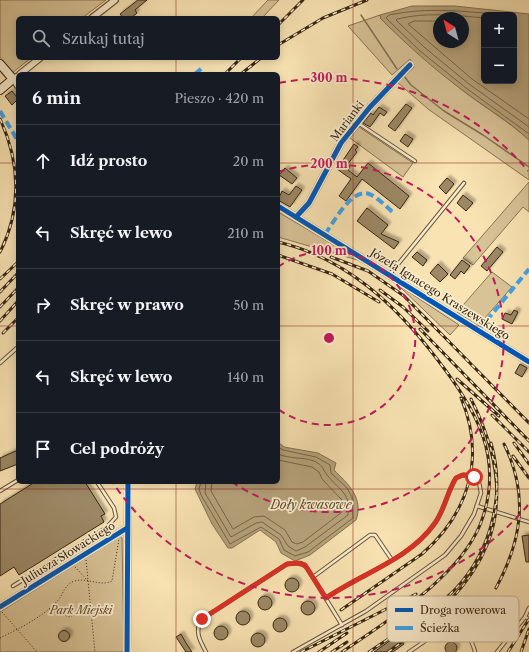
<!DOCTYPE html>
<html lang="pl">
<meta charset="utf-8">
<style>
body{margin:0;font-family:"Libre Caslon Text",serif;background:#242831;color:#f1f3f6}
.controls{position:absolute;right:12px;top:12px;display:grid;overflow:hidden;border-radius:6px;box-shadow:0 2px 10px #0003}
.controls button{width:36px;height:36px;display:grid;place-items:center;padding:0;border:0;border-bottom:1px solid #363941;background:#171b24;color:#f1f3f6;font:20px sans-serif}
.compass{position:absolute;left:433px;top:12px;width:36px;height:36px;border-radius:50%;background:#171b24;box-shadow:0 2px 10px #0003;rotate:324deg}
.stop{position:absolute;width:12px;height:12px;margin:-9px;border:3px solid #d93025;border-radius:50%;background:#fff}
.stop.end{background:#d93025;border-color:#fff;box-shadow:0 1px 4px #0008}
.list{margin:0;padding:0;list-style:none}
h2{display:flex;justify-content:space-between;align-items:center;height:52px;margin:0;padding:0 16px;font-size:17px}
h2 small{font-size:13px;font-weight:400;color:#9ea1a6}
.list li{display:grid;grid-template-columns:26px 1fr auto;gap:12px;align-items:center;box-sizing:border-box;height:72px;padding:0 16px;border-top:1px solid #363941}
.list b{display:block;font-size:15px;white-space:nowrap}
.list em{font-size:13px;font-style:normal;color:#9ea1a6}
.icon{flex:none;width:22px;height:22px;fill:none;stroke:currentColor;stroke-width:2;stroke-linecap:round;stroke-linejoin:round}
.map{position:relative;flex:none;width:529px;height:652px;overflow:hidden}
.search{position:absolute;background:#171b24;box-shadow:0 2px 10px #0003;left:16px;top:16px;width:264px;height:44px;display:flex;align-items:center;gap:10px;box-sizing:border-box;padding:0 14px;border-radius:6px;color:#9ea1a6;font-size:15px}
.panel{position:absolute;background:#171b24;box-shadow:0 2px 10px #0003;left:16px;top:72px;width:264px;height:412px;border-radius:6px}
.map>svg:first-child{display:block}
.green{fill:#d8c397;stroke:#887454}
.water{fill:#b7a37c;stroke:#847151;fill-rule:evenodd}
.lines{fill:none;stroke-linecap:round;stroke-linejoin:round}
.shore{stroke:#786446;stroke-width:1}
.stream{stroke:#847151;stroke-width:1.5}
.building{fill:#9c8865;stroke:#382611;filter:url(#shadow)}
.lane-casing{stroke:#68553a;stroke-width:4.5}
.street-casing{stroke:#68553a;stroke-width:8}
.secondary-casing{stroke:#382611;stroke-width:10}
.path{stroke:#382611;stroke-width:1;stroke-dasharray:1 2;stroke-linecap:butt}
.lane{stroke:#fbedce;stroke-width:2.5}
.street{stroke:#fbedce;stroke-width:5.5}
.secondary{stroke:#fbedce;stroke-width:8}
.rail-casing{stroke:#382611;stroke-width:3}
.rail{stroke:#fbedce;stroke-width:1.5;stroke-dasharray:4.5;stroke-linecap:butt}
.quiet{stroke:#3fa2ea;stroke-width:4;stroke-dasharray:8 4;stroke-linecap:butt}
.cycleway-casing{stroke:#fbedce;stroke-width:8}
.cycleway{stroke:#0057b8;stroke-width:5}
.route{stroke:#d93025;stroke-width:5}
.grid{fill:none;stroke:#8f2418;stroke-width:1;stroke-opacity:0.55}
.ring{fill:none;stroke:#c2185b;stroke-width:2;stroke-dasharray:7 5}
.labels{text-anchor:middle;stroke-width:3.5;stroke-linejoin:round;paint-order:stroke}
.street-label{font-size:11px;fill:#382611;stroke:#fbedce}
.park-label{font-size:11px;font-style:italic;fill:#604d32;stroke:#fbedce}
.water-label{font-size:12px;font-style:italic;fill:#5e4c31;stroke:#fbedce}
.key{fill:#fbedce;stroke:#c0b195;stroke-width:1}
.key-label{font-size:11px;fill:#382611}
.centre{fill:#c2185b;stroke:#fbedce;stroke-width:2}
.ring-label{font-size:12px;text-anchor:middle;font-weight:bold;fill:#c2185b;stroke:#fbedce;stroke-width:3.5;stroke-linejoin:round;paint-order:stroke}
</style>
<div class="map">
<svg width="529" height="652" viewBox="0 0 529 652">
<defs>
<filter id="shadow"><feDropShadow dx="3" dy="-3" stdDeviation="1" flood-color="#0004"/></filter>
</defs>
<rect width="100%" height="100%" fill="#f9e3b3"/>
<filter id="stains"><feTurbulence type="fractalNoise" baseFrequency=".005" numOctaves="4"/><feColorMatrix values="0 0 0 0 .2 0 0 0 0 .09 0 0 0 0 .02 0 0 0 .5 -.17"/></filter>
<radialGradient id="worn" r=".72"><stop offset=".6" stop-color="#630" stop-opacity="0"/><stop offset="1" stop-color="#630" stop-opacity=".3"/></radialGradient>
<!-- green -->
<g class="green">
<path d="M0,0H106L82,18H18V58H31L12,73L0,57Z"/>
<path d="M268,0H279L262,18H251Z"/>
<path d="M380,15L381,19C407,44 434,68 462,90C484,107 508,121 529,140V180L428,109L397,82L414,67L410,59L392,75L348,26Z"/>
<path d="M359,127L413,163L403,177L350,138Z"/>
<path d="M529,182V212L523,207L473,265L463,258Z"/>
<path d="M278,212L361,261L278,237Z"/>
<path d="M492,272L512,287L478,326L457,312Z"/>
<path d="M398,285L459,325L450,335Z"/>
<path d="M120,536L122,538L124,652H0V612Z"/>
</g>
<!-- water -->
<g class="water">
<path d="M412,6H455L529,14V140C509,121 486,108 465,92C435,70 407,45 381,19L380,15ZM484,15H514V81H484ZM439,18H463V42H439Z"/>
<path d="M278,442L284,447L318,453L336,463L334,470C348,484 364,498 356,520L310,555L295,561L281,553L276,542L260,530L232,548H228L212,524L195,489L197,482H278Z"/>
</g>
<g class="lines">
<!-- shore -->
<g class="shore">
<path d="M502,15C464,11 427,7 389,15L386,18L420,51L466,88L529,134"/>
<path d="M484,18C455,15 426,12 397,19L396,20L424,47L469,84L529,127"/>
<path d="M439,21H414L408,24L472,79L529,119"/>
<path d="M201,482L199,489L201,495L230,544L261,527L279,539L284,550L295,556L308,552L353,518L352,497L347,488L331,473L330,465L316,457L283,450L278,447"/>
<path d="M206,482L205,493L231,537L256,523L262,522L281,535L288,546L296,551L305,547L348,515C351,493 340,491 328,476C322,470 325,466 314,461C303,457 289,459 278,454"/>
<path d="M212,482L211,491L233,529L254,517L264,516L285,530L292,542L297,544L303,542L342,512V500L322,479L319,472L312,467L278,460"/>
</g>
<!-- stream -->
<g class="stream">
<path d="M361,15L397,69"/>
<path d="M404,76L411,85L444,111L483,135L529,167"/>
</g>
</g>
<!-- building -->
<g class="building">
<path d="M138,0H147L135,10L137,13L131,18H123L120,14Z"/>
<path d="M12,91L18,99L12,105L5,96Z"/>
<path d="M406,104L412,108L395,131L388,126Z"/>
<path d="M379,107L387,112L384,116L380,113L370,127L363,123L371,113L373,115Z"/>
<path d="M405,134L413,139L408,147L400,141Z"/>
<path d="M354,144L358,147L355,150L357,152L347,165L350,167L348,170L357,177L368,163L409,196L400,209L362,179L346,201L339,196L351,179L337,169Z"/>
<path d="M285,168L297,178L292,184L279,175Z"/>
<path d="M447,178L454,184L446,194L439,187Z"/>
<path d="M296,186L302,190L290,207L278,200L282,191L289,195Z"/>
<path d="M463,195L473,203L466,211L457,203Z"/>
<path d="M367,208L388,225L381,234L399,242L394,249L357,221Z"/>
<path d="M497,247L503,252L487,271L481,266Z"/>
<path d="M417,252L427,260L423,266L412,257Z"/>
<path d="M462,260L470,266L464,274L461,271L455,279L450,275Z"/>
<path d="M438,264L448,274L440,282L430,273Z"/>
<path d="M514,310L518,312L512,324L502,319L505,313L511,315Z"/>
<path d="M520,364L527,368L522,377L515,373Z"/>
<path d="M18,450V464L0,471V458Z"/>
<path d="M35,482H85L105,514L101,516L104,522L19,575L14,567L0,576V504Z"/>
<path d="M529,535V562H526L522,536Z"/>
<circle cx="292" cy="585" r="7"/>
<circle cx="265" cy="603" r="7"/>
<circle cx="308" cy="608" r="7"/>
<circle cx="243" cy="618" r="7"/>
<circle cx="280" cy="625" r="7"/>
<circle cx="221" cy="633" r="7"/>
<circle cx="64" cy="636" r="5.5"/>
<circle cx="258" cy="640" r="7"/>
<path d="M181,634L186,643L192,652H186L176,637Z"/>
<path d="M398,635L404,644L393,652H374Z"/>
<circle cx="451" cy="648" r="6"/>
</g>
<g class="lines">
<defs>
<g id="lane">
<path d="M358,123L415,161"/>
<path d="M390,274L464,183"/>
<path d="M0,363L18,347"/>
<path d="M0,491L18,480"/>
<path d="M477,506L529,522"/>
<path d="M313,577L370,535H375L392,560"/>
<path d="M13,586L106,528L116,517L114,508L97,482"/>
<path d="M525,617L529,619"/>
<path d="M206,652C200,641 194,631 202,619L287,564L301,563L307,568L342,625"/>
<path d="M293,652L366,611L445,555L461,536L474,514L481,493L479,482C472,475 464,472 456,478C447,492 445,509 435,523C409,560 362,573 326,598"/>
<path d="M409,652L447,626C462,626 472,638 475,652"/>
<path d="M497,652L525,617L529,608"/>
</g>
<g id="street">
<path d="M92,18L115,0"/>
<path d="M20,74L40,58"/>
<path d="M16,77L13,79L18,86"/>
<path d="M278,206L529,362"/>
<path d="M296,217L309,203L341,143L370,107L410,65"/>
<path d="M0,607L127,528"/>
<path d="M127,652L128,482"/>
</g>
<path id="secondary" d="M0,64L13,79L0,90"/>
</defs>
<!-- lane casing -->
<use href="#lane" class="lane-casing"/>
<!-- street casing -->
<use href="#street" class="street-casing"/>
<!-- secondary casing -->
<use href="#secondary" class="secondary-casing"/>
<!-- path -->
<g class="path">
<path d="M86,560L95,652"/>
<path d="M75,567L88,581"/>
<path d="M49,609L69,617L90,608"/>
<path d="M2,612L37,652"/>
<path d="M0,638C20,628 45,616 59,599C64,592 66,583 75,581C87,577 100,587 112,581L119,539"/>
</g>
<!-- lane -->
<use href="#lane" class="lane"/>
<!-- street -->
<use href="#street" class="street"/>
<!-- secondary -->
<use href="#secondary" class="secondary"/>
<defs>
<g id="rail">
<path d="M278,25L303,0"/>
<path d="M278,45L323,18L367,0"/>
<path d="M225,74L241,58"/>
<path d="M241,74L261,58"/>
<path d="M0,119C20,162 22,209 0,252"/>
<path d="M278,242C346,258 396,305 437,359C476,410 506,459 480,525C458,578 388,620 342,652"/>
<path d="M278,255L332,274L379,302"/>
<path d="M331,257L368,271L404,296L529,423"/>
<path d="M0,279L18,262"/>
<path d="M380,290L403,307L428,331"/>
<path d="M0,292L18,273"/>
<path d="M0,307L18,288"/>
<path d="M0,321L18,301"/>
<path d="M420,329L529,441"/>
<path d="M3,333L18,318"/>
<path d="M457,379L499,416"/>
<path d="M492,415L529,452"/>
<path d="M514,443L529,464"/>
<path d="M513,456L529,478"/>
<path d="M496,588C522,540 529,494 504,444"/>
<path d="M341,610L422,554C469,513 486,457 461,398"/>
<path d="M301,652L416,594"/>
<path d="M319,652L347,633"/>
<path d="M332,652L347,642"/>
<path d="M369,652C395,634 423,618 446,598C489,560 507,498 491,443"/>
<path d="M388,652C485,585 529,514 471,399"/>
<path d="M508,652L529,619"/>
<path d="M521,652L529,629"/>
</g>
</defs>
<!-- rail casing -->
<use href="#rail" class="rail-casing"/>
<!-- rail -->
<use href="#rail" class="rail"/>
<!-- quiet -->
<g class="quiet">
<path d="M195,74L203,67"/>
<path d="M0,111L18,141"/>
<path d="M325,234C335,221 351,188 369,194C378,197 387,208 394,213"/>
<path d="M479,330L529,269"/>
</g>
<defs>
<g id="cycleway">
<path d="M278,206L529,362"/>
<path d="M296,217L309,203L341,143L370,107L410,65"/>
<path d="M0,607L127,528"/>
<path d="M127,652L128,482"/>
</g>
</defs>
<!-- cycleway casing -->
<use href="#cycleway" class="cycleway-casing"/>
<!-- cycleway -->
<use href="#cycleway" class="cycleway"/>
</g>
<g class="lines">
<!-- route -->
<path class="route" d="M202,619L287,564L297,563L305,565L326,598C362,573 409,560 435,523C445,509 447,492 456,478L463,475L474,477"/>
</g>
<!-- grid -->
<path class="grid" d="M176,0V18M353,0V652M176,58V74M0,163H18M278,163H529M0,326H18M278,326H529M176,482V652M0,489H529"/>
<!-- distance rings -->
<g class="ring">
<path d="M278 267A87 87 0 1 1 278 409"/>
<path d="M278 172A174 174 0 1 1 232 482"/>
<path d="M528 505A260 260 0 0 1 113 483M279 83A260 260 0 0 1 528 171"/>
</g>
<g class="labels">
<!-- street labels -->
<g class="street-label">
<text transform="translate(347 121) rotate(-53)" y="4">Marianki</text>
<text transform="translate(440 294) rotate(32)" y="4">Józefa Ignacego Kraszewskiego</text>
<text transform="translate(68 553) rotate(-32)" y="4">Juliusza Słowackiego</text>
</g>
<!-- park labels -->
<g class="park-label">
<text x="81" y="614">Park Miejski</text>
</g>
<!-- water labels -->
<g class="water-label">
<text x="311" y="509">Doły kwasowe</text>
</g>
</g>
<!-- legend -->
<rect x="387" y="596" width="132" height="46" rx="6" class="key"/>
<rect x="395" y="608" width="18" height="4" fill="#0057b8"/>
<rect x="395" y="626" width="18" height="4" fill="#3fa2ea"/>
<g class="key-label">
<text x="420" y="614">Droga rowerowa</text>
<text x="420" y="632">Ścieżka</text>
</g>
<circle cx="329" cy="338" r="6" class="centre"/>
<g class="ring-label">
<text x="329" y="82">300 m</text>
<text x="329" y="168">200 m</text>
<text x="329" y="255">100 m</text>
</g>
<rect width="100%" height="100%" filter="url(#stains)"/>
<rect width="100%" height="100%" fill="url(#worn)"/>
</svg>
<div class="controls">
<button>+</button>
<button>−</button>
</div>
<svg class="compass" viewBox="-18 -18 36 36"><path d="M0-13l5 13h-10z" fill="#e53935"/><path d="M0 13l5-13h-10z" fill="#9ea1a6"/></svg>
<div class="stop" style="left:474px;top:477px"></div>
<div class="stop end" style="left:202px;top:619px"></div>
<div class="search"><svg class="icon" aria-label="search" viewBox="0 0 24 24"><circle cx="10" cy="10" r="6"/><path d="M15 15l6 6"/></svg>Szukaj tutaj</div>
<section class="panel">
<h2>6 min<small>Pieszo · 420 m</small></h2>
<ul class="list">
<li><svg class="icon" aria-label="ahead" viewBox="0 0 24 24"><path d="M12 20V5M6 11l6-6 6 6"/></svg><div><b>Idź prosto</b></div><em>20 m</em></li>
<li><svg class="icon" aria-label="left" viewBox="0 0 24 24"><path d="M17 20v-9H6M10 6l-5 5 5 5"/></svg><div><b>Skręć w lewo</b></div><em>210 m</em></li>
<li><svg class="icon" aria-label="right" viewBox="0 0 24 24"><path d="M7 20v-9h11M14 6l5 5-5 5"/></svg><div><b>Skręć w prawo</b></div><em>50 m</em></li>
<li><svg class="icon" aria-label="left" viewBox="0 0 24 24"><path d="M17 20v-9H6M10 6l-5 5 5 5"/></svg><div><b>Skręć w lewo</b></div><em>140 m</em></li>
<li><svg class="icon" aria-label="arrive" viewBox="0 0 24 24"><path d="M6 21V4h12l-3 4 3 4H6"/></svg><div><b>Cel podróży</b></div></li>
</ul>
</section>
</div>
